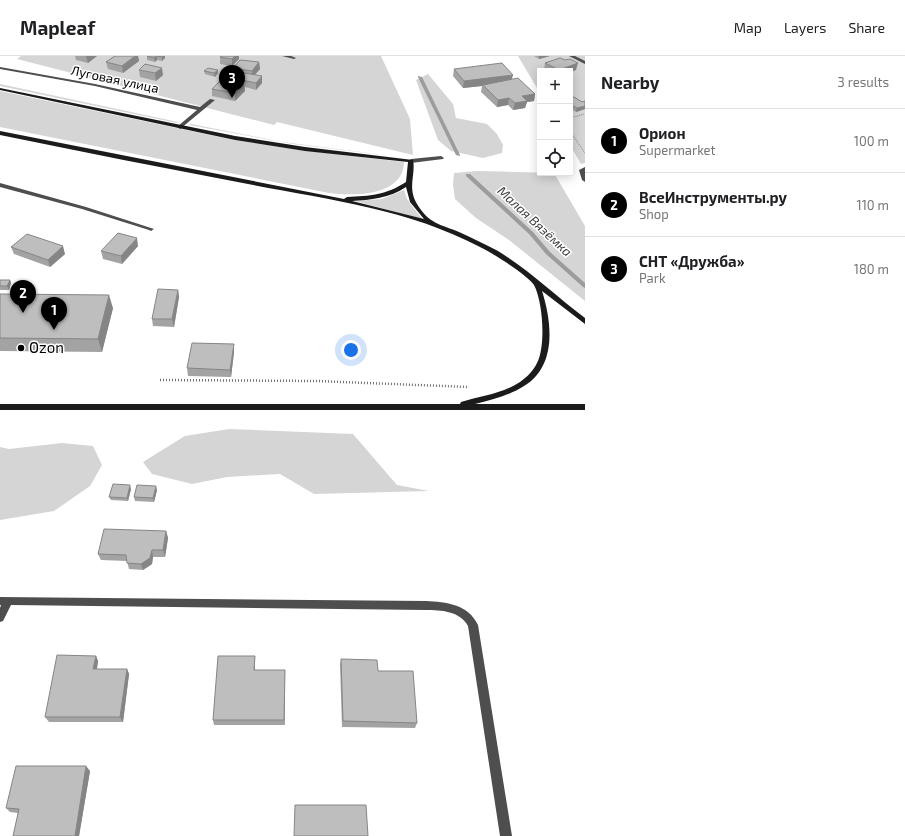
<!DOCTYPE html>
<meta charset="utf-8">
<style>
body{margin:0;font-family:"Exo 2",sans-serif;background:#f2f2f2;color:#202124}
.controls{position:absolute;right:12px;top:12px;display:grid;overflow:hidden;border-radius:0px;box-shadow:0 2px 10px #0003}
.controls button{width:36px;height:36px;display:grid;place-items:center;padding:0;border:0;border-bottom:1px solid #e0e0e0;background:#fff;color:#202124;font:20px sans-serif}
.you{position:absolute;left:351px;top:294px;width:14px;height:14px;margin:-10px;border:3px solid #fff;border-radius:50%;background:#1a73e8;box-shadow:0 0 0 6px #1a73e833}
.badge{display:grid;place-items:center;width:26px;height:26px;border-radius:50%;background:#000;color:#fff;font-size:13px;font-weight:700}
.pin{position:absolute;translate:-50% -33px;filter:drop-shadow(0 1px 2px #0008)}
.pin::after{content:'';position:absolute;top:21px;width:14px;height:12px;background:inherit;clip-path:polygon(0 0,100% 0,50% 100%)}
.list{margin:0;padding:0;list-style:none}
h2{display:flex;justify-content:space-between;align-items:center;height:52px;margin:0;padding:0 16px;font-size:17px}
h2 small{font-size:13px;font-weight:400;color:#757577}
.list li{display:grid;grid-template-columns:26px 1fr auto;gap:12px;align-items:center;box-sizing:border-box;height:64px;padding:0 16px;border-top:1px solid #e0e0e0}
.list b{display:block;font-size:15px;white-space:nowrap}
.list p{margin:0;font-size:13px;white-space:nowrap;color:#757577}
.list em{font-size:13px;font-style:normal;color:#757577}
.icon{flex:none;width:22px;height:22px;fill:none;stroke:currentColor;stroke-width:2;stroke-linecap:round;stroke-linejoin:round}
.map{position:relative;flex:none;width:585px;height:780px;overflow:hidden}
header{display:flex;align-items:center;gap:24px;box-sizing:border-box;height:56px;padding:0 20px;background:#fff;border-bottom:1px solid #e0e0e0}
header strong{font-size:19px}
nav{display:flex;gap:22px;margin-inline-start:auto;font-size:14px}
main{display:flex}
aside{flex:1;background:#fff}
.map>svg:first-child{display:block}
.green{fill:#d5d5d5}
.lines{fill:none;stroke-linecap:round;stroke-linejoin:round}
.stream{fill:#9c9c9c;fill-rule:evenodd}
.path-far1{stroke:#707070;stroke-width:1.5;stroke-dasharray:0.5 1.5;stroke-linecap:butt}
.path{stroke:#707070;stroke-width:2.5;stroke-dasharray:1 2;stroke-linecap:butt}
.lane{fill:#4e4e4e;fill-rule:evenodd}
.street{fill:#4e4e4e;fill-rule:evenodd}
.secondary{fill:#1b1b1b;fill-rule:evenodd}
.wall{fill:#a3a3a3}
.shaded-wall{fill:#858585}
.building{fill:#bebebe;stroke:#858585}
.poi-dot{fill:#000;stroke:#fff;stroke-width:1.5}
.labels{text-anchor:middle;stroke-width:3;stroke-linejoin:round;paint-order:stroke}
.far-street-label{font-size:13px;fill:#000;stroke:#fff}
.far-water-label{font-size:13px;font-style:italic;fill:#3d3d3d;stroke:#fff}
.poi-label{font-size:15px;fill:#000;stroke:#fff;text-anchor:start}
</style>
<header>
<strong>Mapleaf</strong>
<nav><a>Map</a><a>Layers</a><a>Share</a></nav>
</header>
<main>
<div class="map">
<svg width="585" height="780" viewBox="0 0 585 780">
<rect width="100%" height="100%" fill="#fff"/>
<!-- green -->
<g class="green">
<path d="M21,0H381L410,63L413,99L277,66L274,69L17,3Z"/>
<path d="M518,0H585V107L581,108L570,89V15H540V37Z"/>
<path d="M428,18L453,48L456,62L487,68L497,78L503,89L502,97L483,102L451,95L438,84L416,24Z"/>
<path d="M0,28L178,66L177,67L0,30Z"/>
<path d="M0,35L234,84L300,94L404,106C403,141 353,140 329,137L0,71Z"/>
<path d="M191,68L283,86L409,102L293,88L189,69Z"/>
<path d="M477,115L554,117L585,170V245L509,184L476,162L455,143L453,129L454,117Z"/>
<path d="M404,134L407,143L422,163L355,145L382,143Z"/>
<path d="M229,373L353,378L397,429L429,435L314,438L280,418L227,421L192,428L152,418L143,406L185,380Z"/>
<path d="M62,387L93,390L102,409L90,430L54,455L0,464V391L9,393Z"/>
</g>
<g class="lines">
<!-- stream -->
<g class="stream">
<path d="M418,20L422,21L460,99V100L456,99L418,21Z"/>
<path d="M466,118H470L533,176L550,196L585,227V232L583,231L546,198L529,178L466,120Z"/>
</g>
<!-- path-far1 -->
<g class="path-far1">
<path d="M570,62L585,58"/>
<path d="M570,75L585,97"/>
</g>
<!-- path -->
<path class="path" d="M160,324L316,325L469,331"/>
<!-- lane -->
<g class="lane">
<path d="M282,0H291L296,2L294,3Z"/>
<path d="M569,0H575L585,5V8Z"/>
<path d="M0,11L95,28L200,51L210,43L215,44L180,73L177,71L178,70L197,54L95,30L0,13Z"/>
<path d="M0,127L86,151L154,173L151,175L149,174L82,153L0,131Z"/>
<path d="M0,541L426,545C446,546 468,548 478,569L512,780H500L468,570C460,555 441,554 426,554L11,549L3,565L0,566V552L1,549H0Z"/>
</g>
<!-- street -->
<g class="street">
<path d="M441,100L444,102L443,103L411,107L408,105L411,103Z"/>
<path d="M585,111V126L582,124L579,114Z"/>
</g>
<!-- secondary -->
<path class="secondary" d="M0,32L235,80L305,91L413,104C416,119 407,131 417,148C429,168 440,168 459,176C472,182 485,188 498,195C529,214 556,240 585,262V268L542,235C552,266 557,310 524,330C510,339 492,344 475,348H585V354H0V348H460L461,346C481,340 502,338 520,326C527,321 533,315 537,307C546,290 543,246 534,229C529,220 491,196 480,191C409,153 326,143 248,128C165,112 82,96 0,79V75L344,143L347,141C370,140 386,139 406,126L408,106L305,95L235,84L0,34ZM406,131L410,146L424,163L352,145C370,144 390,142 406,131Z"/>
</g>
<!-- wall -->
<g class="wall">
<path d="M75,0H97L88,7L76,4Z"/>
<path d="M115,0H138L139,5L123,17L108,13L106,6Z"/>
<path d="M147,0H165V2L162,5L157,4L155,6L147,4Z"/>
<path d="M534,0H550L539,3Z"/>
<path d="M220,1L239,3L232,10L220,8Z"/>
<path d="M259,6L260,13L255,19L262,27L256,34L245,31V35L235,45L212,40V33L221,24V20L233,15V12Z"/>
<path d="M545,7L576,14L570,16V15H546L544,14Z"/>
<path d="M454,13L512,23L535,38L534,45L527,46L525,52L513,54L508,49L497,51L481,36L482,30L463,32L453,20Z"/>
<path d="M139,14L163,19L156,25L140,21Z"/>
<path d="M218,14V17L215,21L205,18L204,15Z"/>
<path d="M570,42L582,46L585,45V53L576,56L570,52Z"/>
<path d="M138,190L122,208L103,203L101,195Z"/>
<path d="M11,191L65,198L50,211L14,198Z"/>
<path d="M0,224H10L11,227L9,234H0Z"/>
<path d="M178,234L179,241L174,271L153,270L152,263Z"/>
<path d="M0,238L113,252L102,296L0,295Z"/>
<path d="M234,288V296L231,321L188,320L187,312Z"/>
<path d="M131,433L128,445L111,444L109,441Z"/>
<path d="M157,434L154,446L135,445L134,441Z"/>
<path d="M166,475L168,482L165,501H153L152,508L143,514L129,513L127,505L101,504L98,498Z"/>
<path d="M96,600L98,605L97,613H127L129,618L123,666H49L45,661Z"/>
<path d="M255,600V614H285V669H214L213,664Z"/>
<path d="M341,603L378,615L417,667L415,672L342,671L340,609Z"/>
<path d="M90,715L79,780H13L18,757L10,756L6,752Z"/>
</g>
<!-- shaded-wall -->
<g class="shaded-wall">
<path d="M86,0H97L88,7Z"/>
<path d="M135,0H138L139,5L123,17L122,10Z"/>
<path d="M157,0V4L155,6L154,2Z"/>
<path d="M164,0H165V2L162,5V1Z"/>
<path d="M235,0H239V3L232,10V3Z"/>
<path d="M539,0H550L539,3Z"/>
<path d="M259,6L260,13L252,22V15Z"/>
<path d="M578,7L576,14L570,16V15H558L559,14Z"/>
<path d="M162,12L163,19L156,25L155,17Z"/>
<path d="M218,14V17L215,21L214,17Z"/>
<path d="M513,19L511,26L483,29L482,30L463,32L464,25Z"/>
<path d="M262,20V27L256,34V27Z"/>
<path d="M244,28L245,35L235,45V37Z"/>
<path d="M535,38L534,45L527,46L525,52L513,54L515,47L522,40Z"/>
<path d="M509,42L508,49L497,51L498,44Z"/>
<path d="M585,50V53L576,56L577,52Z"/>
<path d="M137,182L138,190L122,208L121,200Z"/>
<path d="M63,190L65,198L50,211L48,204Z"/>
<path d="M10,224L11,227L9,234L7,230Z"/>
<path d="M178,234L179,241L174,271L172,263Z"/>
<path d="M109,239L113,252L102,296L98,283Z"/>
<path d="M234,288V296L231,321L230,314Z"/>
<path d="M130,429L131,433L128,445L127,442Z"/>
<path d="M156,430L157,434L154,446L153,442Z"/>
<path d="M166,475L168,482L165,501L163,494Z"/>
<path d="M152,494L153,501L152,508L143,514L141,508Z"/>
<path d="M96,600L98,605L96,618L93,613Z"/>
<path d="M255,600V620L254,614Z"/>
<path d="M127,613L129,618L123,666L120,661Z"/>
<path d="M86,710L90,715L79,780H75Z"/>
</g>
<!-- building -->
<g class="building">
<path d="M115,0H135L122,10L106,6Z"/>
<path d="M147,0H164L162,1L157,0L154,2Z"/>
<path d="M221,0H235L232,3L220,1Z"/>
<path d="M560,2L565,4L570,3L578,7L559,14L545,7Z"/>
<path d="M240,4L259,6L252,15L233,12Z"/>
<path d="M502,7L513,19L464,25L454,13Z"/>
<path d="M145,8L162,12L155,17L139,14Z"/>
<path d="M208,12L218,14L214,17L204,15Z"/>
<path d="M227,14L262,20L256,27L221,20Z"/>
<path d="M518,22L535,38L522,40L527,45L515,47L509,42L498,44L483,29Z"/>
<path d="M222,23L244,28L235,37L212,33Z"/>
<path d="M574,41L582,46L585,45V50L577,52L570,48V42Z"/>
<path d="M118,177L137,182L121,200L101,195Z"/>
<path d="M27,178L63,190L48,204L11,191Z"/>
<path d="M0,224H10L7,230H0Z"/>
<path d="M158,233L178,234L172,263H152Z"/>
<path d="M0,238L109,239L98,283L0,282Z"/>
<path d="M192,287L234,288L230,314L187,312Z"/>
<path d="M113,428L130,429L127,442L109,441Z"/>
<path d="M137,429L156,430L153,442L134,441Z"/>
<path d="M104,473L166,475L163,494H152L150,502L141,508L127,507L126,499L98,498Z"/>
<path d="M57,599L96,600L93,613H127L120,661H45Z"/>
<path d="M218,600H255L254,614H285L284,664H213Z"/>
<path d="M341,603L377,604L378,615H413L417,667L343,665Z"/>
<path d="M16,710H86L75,780H13L19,753L6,752Z"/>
<path d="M295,749H366L368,780H294Z"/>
</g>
<!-- markers -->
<circle class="poi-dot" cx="21" cy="292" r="4"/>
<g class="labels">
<!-- far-street labels -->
<g class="far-street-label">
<text transform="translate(115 23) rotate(12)" y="5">Луговая улица</text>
</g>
<!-- far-water labels -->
<g class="far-water-label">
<text transform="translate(535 165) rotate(43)" y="5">Малая Вязёмка</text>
</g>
<!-- poi labels -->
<g class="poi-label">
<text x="29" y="297">Ozon</text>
</g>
</g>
</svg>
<div class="controls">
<button>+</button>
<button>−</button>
<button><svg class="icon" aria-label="locate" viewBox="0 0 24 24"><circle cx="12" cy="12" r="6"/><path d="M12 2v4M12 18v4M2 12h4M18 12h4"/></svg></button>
</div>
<div class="you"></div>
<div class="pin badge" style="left:54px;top:274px">1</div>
<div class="pin badge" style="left:23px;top:257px">2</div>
<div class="pin badge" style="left:232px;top:42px">3</div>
</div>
<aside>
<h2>Nearby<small>3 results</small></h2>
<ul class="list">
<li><span class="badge">1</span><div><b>Орион</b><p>Supermarket</p></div><em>100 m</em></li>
<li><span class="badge">2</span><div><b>ВсеИнструменты.ру</b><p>Shop</p></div><em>110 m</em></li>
<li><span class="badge">3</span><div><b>СНТ «Дружба»</b><p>Park</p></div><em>180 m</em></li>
</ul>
</aside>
</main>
